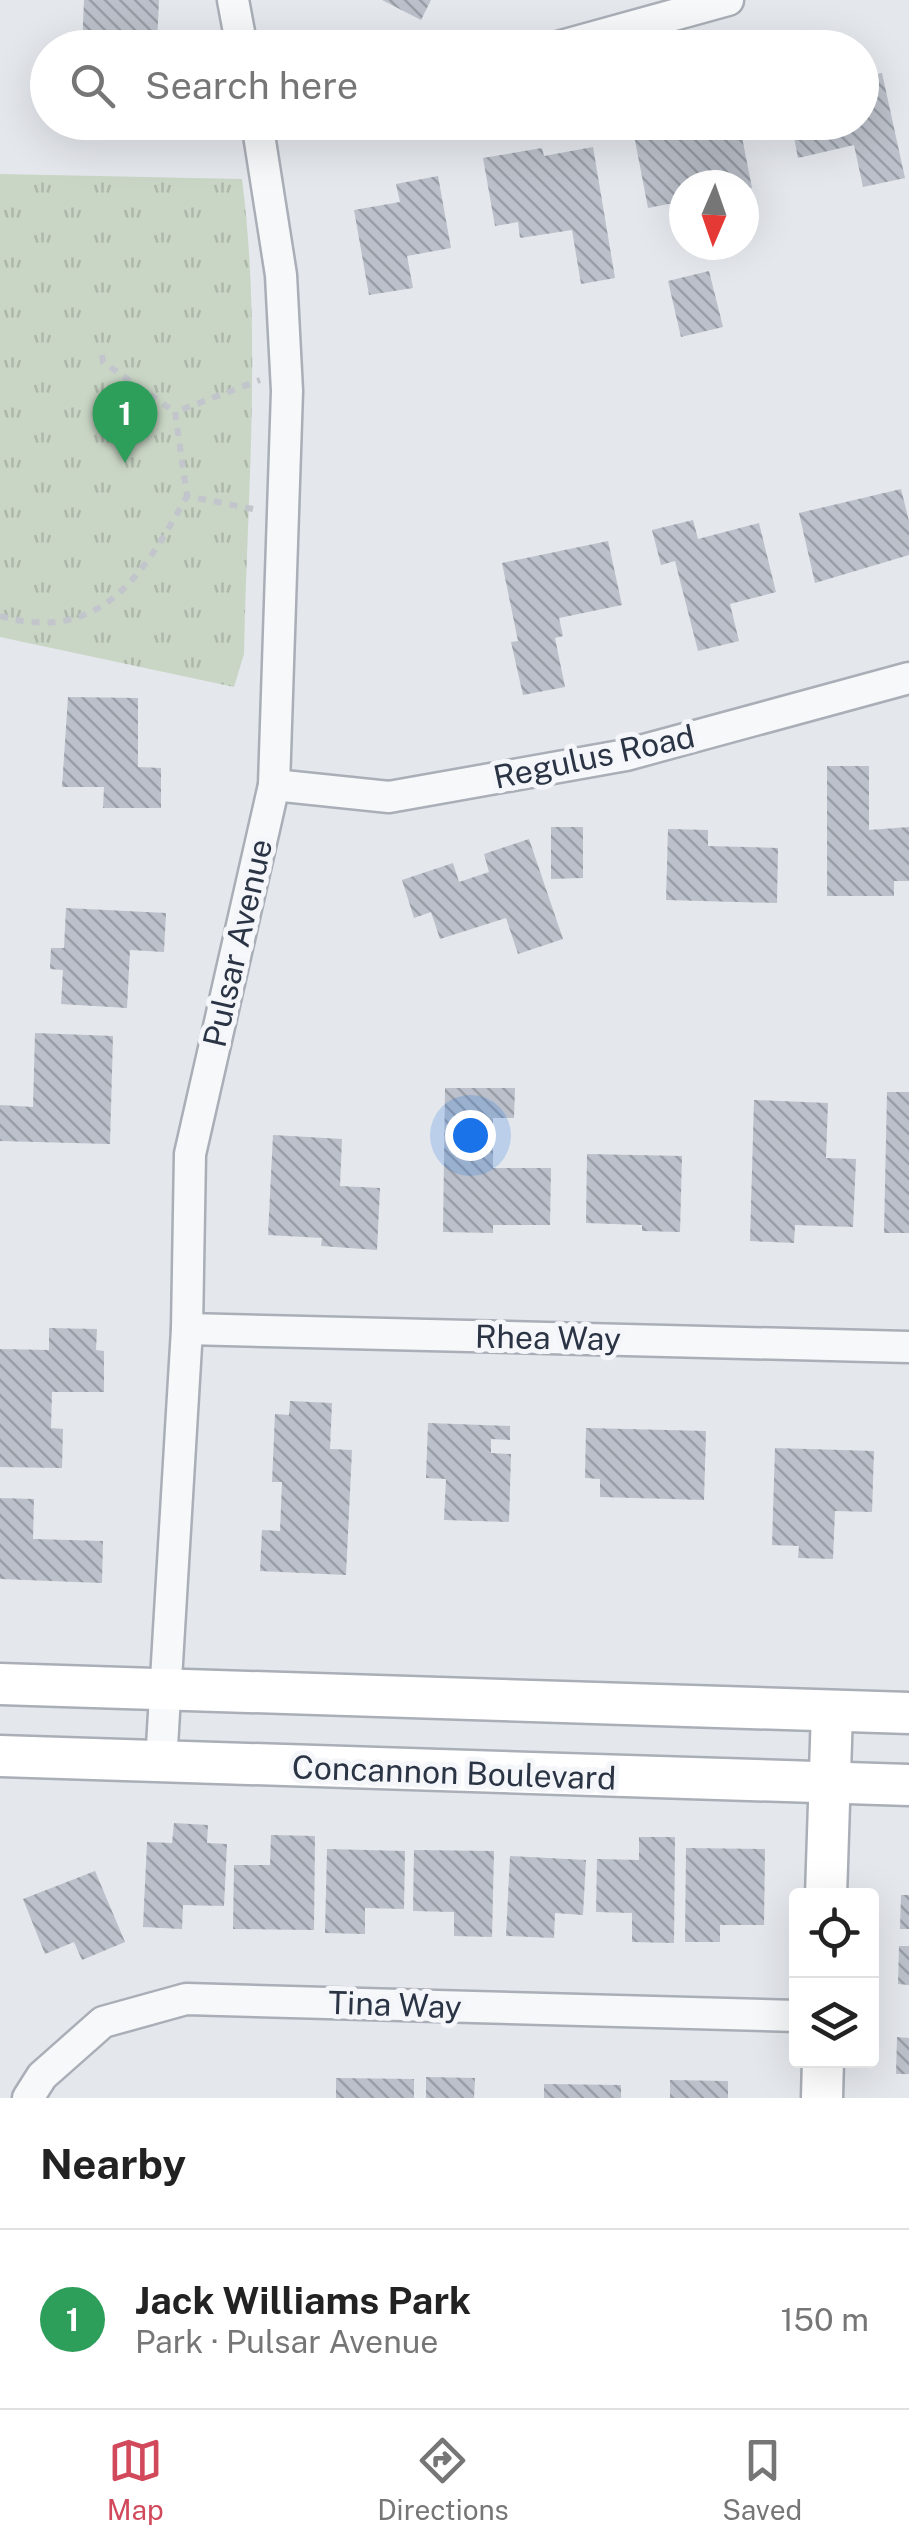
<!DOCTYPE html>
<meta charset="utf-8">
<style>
body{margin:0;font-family:"Public Sans",sans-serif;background:#f6f6f6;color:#222}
.controls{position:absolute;right:30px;bottom:30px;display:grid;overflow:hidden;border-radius:10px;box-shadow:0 10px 40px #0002}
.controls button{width:90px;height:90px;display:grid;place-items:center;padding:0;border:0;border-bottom:2px solid #e0e0e0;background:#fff;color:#222;font:50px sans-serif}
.compass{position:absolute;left:669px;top:170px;width:90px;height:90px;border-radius:50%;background:#fff;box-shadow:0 10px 40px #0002;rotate:182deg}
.you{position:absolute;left:470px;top:1135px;width:35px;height:35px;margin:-25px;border:8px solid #fff;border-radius:50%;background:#1a73e8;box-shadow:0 0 0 15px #1a73e833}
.badge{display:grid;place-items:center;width:65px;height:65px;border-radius:50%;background:#d1495b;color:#fff;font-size:32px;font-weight:700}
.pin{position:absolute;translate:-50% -82px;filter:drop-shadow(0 2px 5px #0008)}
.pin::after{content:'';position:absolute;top:52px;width:35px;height:30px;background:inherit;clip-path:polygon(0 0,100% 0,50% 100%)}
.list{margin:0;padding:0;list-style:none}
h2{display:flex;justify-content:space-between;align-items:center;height:130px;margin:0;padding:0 40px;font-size:42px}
h2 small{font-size:32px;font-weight:400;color:#767676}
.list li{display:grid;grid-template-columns:65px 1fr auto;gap:30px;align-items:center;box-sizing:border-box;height:180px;padding:0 40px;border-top:2px solid #e0e0e0}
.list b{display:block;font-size:38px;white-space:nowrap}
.list p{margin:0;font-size:32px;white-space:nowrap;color:#767676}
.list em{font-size:32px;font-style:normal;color:#767676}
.icon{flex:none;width:55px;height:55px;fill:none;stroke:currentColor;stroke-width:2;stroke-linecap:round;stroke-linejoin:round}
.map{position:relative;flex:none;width:909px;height:2098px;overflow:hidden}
.search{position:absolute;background:#fff;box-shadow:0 10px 40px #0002;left:30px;right:30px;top:30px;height:110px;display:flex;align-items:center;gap:25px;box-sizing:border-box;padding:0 35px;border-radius:55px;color:#767676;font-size:38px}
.sheet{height:310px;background:#fff}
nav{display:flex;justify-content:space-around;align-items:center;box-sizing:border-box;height:140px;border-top:2px solid #e0e0e0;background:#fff;font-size:28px;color:#767676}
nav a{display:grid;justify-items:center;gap:5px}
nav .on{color:#d1495b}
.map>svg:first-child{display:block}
.park{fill:url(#park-tufts)}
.building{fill:url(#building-back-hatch)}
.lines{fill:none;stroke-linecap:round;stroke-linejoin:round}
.street-casing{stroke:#a9aeb7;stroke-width:35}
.secondary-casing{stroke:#a9aeb7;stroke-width:45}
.path{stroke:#c2c5cb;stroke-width:6;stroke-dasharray:8 8;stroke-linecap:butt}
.street{stroke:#f7f8fa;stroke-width:30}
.secondary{stroke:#fff;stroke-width:40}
.labels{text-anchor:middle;stroke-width:10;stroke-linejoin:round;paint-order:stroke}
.street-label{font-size:32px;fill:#2b3445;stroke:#f4f6f9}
</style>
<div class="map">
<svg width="909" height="2098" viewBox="0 0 909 2098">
<defs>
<pattern id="park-tufts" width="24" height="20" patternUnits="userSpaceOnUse" patternTransform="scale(2.5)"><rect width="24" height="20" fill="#c9d6c5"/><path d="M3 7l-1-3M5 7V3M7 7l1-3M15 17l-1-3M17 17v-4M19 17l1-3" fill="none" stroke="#adb8ab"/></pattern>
<pattern id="building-back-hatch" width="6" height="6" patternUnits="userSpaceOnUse" patternTransform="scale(2.5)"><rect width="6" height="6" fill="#bbc0ca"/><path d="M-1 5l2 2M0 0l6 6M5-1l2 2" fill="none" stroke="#989da6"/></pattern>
</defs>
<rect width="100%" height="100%" fill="#e4e7ec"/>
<!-- park -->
<path class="park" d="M0,174L242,179C262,336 247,496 244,654L234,687L0,637Z"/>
<!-- building -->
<g class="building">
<path d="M84,0H159L157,44L82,48Z"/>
<path d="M382,0H431L421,20Z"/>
<path d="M882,73L905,178L863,187L854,145L798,158L791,122H862V77Z"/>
<path d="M670,122H739L752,188L684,185V201L648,208L633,130Z"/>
<path d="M593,147L615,278L581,284L572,230L520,238L518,222L495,226L483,158L542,148L544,156Z"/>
<path d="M438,176L451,248L407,256L413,288L369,295L354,210L400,202L396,184Z"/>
<path d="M709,271L723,327L681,337L668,281Z"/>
<path d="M901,489L909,521V555L815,583L799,513Z"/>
<path d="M693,520L698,539L759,523L776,592L730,604L739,641L698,651L675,561L661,565L652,530Z"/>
<path d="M608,541L622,605L559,618L563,636L555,638L565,687L523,695L511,642L518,641L502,563Z"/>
<path d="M68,697L138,698V767L161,768V808H103L104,787H62Z"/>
<path d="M827,766H869V830L909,827V881H894V896H827Z"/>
<path d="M551,827H583V878L551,879Z"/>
<path d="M668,829L708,830V846L778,848L777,903L666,900Z"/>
<path d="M529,839L563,939L518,954L506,918L440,939L431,912L414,918L402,880L453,863L459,882L489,872L484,854Z"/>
<path d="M66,908L166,913L164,952L130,950L127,1008L61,1004L63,970L50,969L51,948H64Z"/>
<path d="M35,1033L113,1036L110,1144L0,1141V1105L33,1107Z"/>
<path d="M445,1088H515L514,1118H493V1168H551L550,1225H493V1233L443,1232Z"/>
<path d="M887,1092H909V1233H884Z"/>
<path d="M754,1100L828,1103L826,1158L856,1159L853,1227L795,1225L794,1243L750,1241Z"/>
<path d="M273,1135L342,1139L340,1186L380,1188L377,1250L321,1246L322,1238L268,1235Z"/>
<path d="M587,1154L682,1156L680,1232L642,1231V1225L586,1223Z"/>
<path d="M49,1328L97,1329L96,1350L104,1351V1392H52L51,1428L63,1429L62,1468L0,1467V1349L49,1350Z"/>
<path d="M290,1401L332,1403L330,1449L352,1450L346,1575L260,1571L262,1530L280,1531L282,1482H272L275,1414L289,1415Z"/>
<path d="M428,1423L510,1426V1440L491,1439V1453L511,1454L509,1522L444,1520L446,1479L426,1478Z"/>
<path d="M586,1428L706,1431L704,1500L600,1497V1479L585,1478Z"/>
<path d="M775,1448L874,1451L872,1512L835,1511L833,1559L798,1558L799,1546L772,1545Z"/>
<path d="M0,1498L34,1499L33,1539L103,1541L102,1583L0,1579Z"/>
<path d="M174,1823L208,1825L207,1843L227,1844L224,1906L183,1905L182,1929L143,1927L147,1842L172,1843Z"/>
<path d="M271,1835L315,1836L314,1930L233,1929L234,1865H270Z"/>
<path d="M639,1837H675L674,1943L632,1942V1913L596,1912L597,1859L639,1860Z"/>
<path d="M686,1848L765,1849L764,1925H720V1942H685Z"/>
<path d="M327,1849L405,1851L404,1909L365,1908V1934L325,1933Z"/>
<path d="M414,1850L494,1851L492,1937L454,1936V1912L413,1911Z"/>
<path d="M510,1856L586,1860L583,1915L555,1913L554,1938L506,1936Z"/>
<path d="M95,1871L125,1942L82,1960L74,1942L45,1954L23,1899Z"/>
<path d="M901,1895H909V1929H900Z"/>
<path d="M899,1946H909V1985L898,1984Z"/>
<path d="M897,2037L909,2038V2074H896Z"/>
<path d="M426,2077L475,2078L474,2098H426Z"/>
<path d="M336,2078L414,2079V2098H336Z"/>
<path d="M670,2080L728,2081V2098H670Z"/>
<path d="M544,2084L621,2085V2098H544Z"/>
</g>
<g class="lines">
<defs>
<g id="street">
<path d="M233,0L242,48"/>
<path d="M554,48L728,0"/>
<path d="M274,785L389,797L626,755L909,678"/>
<path d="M187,1329L909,1347"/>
<path d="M161,1763L187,1329L190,1154L274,785L287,391L281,275L257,122"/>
<path d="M28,2098L42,2076L103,2022L186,1999L796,2016"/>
</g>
<g id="secondary">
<path d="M0,1684L909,1713"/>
<path d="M0,1756L909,1785"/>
<path d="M826,1896L832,1711"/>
<path d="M822,2098L823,2060"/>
</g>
</defs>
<!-- street casing -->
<use href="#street" class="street-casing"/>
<!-- secondary casing -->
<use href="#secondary" class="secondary-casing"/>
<!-- path -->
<g class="path">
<path d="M102,355L103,362L175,412"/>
<path d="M253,509L187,496L175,412L260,380"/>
<path d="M0,616C102,645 144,573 187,496"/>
</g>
<!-- street -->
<use href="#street" class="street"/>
<!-- secondary -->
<use href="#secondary" class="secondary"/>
</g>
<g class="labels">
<!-- street labels -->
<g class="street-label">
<text transform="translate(594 757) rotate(-12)" y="11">Regulus Road</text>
<text transform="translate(238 943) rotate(-77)" y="11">Pulsar Avenue</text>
<text transform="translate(548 1338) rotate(1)" y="11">Rhea Way</text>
<text transform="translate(454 1773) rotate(2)" y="11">Concannon Boulevard</text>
<text transform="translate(395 2005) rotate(2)" y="11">Tina Way</text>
</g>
</g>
</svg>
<div class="controls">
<button><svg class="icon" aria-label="locate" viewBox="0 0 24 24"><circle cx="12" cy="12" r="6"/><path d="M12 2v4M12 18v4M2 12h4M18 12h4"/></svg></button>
<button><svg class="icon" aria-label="layers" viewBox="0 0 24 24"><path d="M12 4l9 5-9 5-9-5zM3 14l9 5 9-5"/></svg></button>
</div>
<svg class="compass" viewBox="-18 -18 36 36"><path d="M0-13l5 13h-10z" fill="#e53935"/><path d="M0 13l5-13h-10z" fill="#767676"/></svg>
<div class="you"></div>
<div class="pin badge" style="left:125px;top:463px;background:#2e9e5b">1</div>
<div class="search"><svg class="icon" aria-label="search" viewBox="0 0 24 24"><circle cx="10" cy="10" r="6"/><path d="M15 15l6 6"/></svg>Search here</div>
</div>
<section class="sheet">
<h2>Nearby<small></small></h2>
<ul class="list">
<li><span class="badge" style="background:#2e9e5b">1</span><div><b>Jack Williams Park</b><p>Park · Pulsar Avenue</p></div><em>150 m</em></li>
</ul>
</section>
<nav>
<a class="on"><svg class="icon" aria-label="map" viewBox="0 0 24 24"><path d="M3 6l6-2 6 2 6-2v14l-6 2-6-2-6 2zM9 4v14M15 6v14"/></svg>Map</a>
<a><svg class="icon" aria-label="directions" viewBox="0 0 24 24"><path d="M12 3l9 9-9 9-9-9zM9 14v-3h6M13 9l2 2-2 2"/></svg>Directions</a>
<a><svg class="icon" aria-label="saved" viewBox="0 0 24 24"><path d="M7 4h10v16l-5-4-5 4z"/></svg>Saved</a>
</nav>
